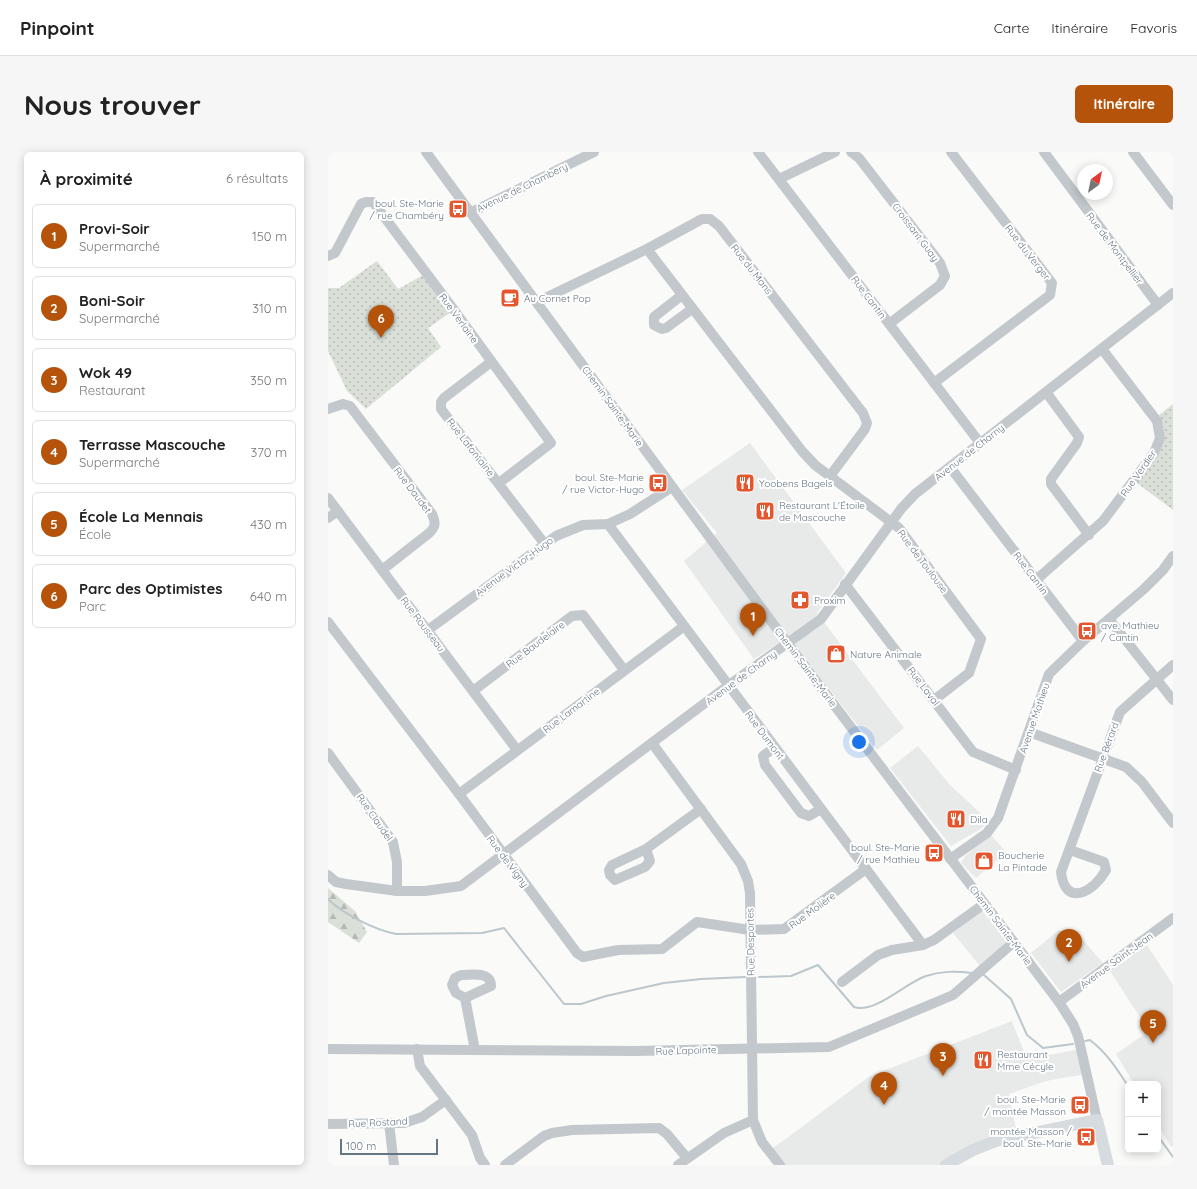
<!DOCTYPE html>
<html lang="fr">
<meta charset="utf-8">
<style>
body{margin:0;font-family:Quicksand,sans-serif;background:#f6f6f6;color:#222}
.controls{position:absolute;right:12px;bottom:12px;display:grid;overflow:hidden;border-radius:6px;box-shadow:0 2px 10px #0003}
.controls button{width:36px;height:36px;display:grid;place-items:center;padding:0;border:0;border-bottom:1px solid #e0e0e0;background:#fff;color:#222;font:20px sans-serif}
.compass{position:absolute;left:749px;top:12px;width:36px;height:36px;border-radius:50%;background:#fff;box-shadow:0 2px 10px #0003;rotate:33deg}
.scale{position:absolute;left:12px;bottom:10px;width:98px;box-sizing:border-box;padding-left:4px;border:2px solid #657683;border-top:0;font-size:11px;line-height:14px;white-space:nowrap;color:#657683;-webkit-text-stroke:3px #fff;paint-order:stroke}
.you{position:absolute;left:531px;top:590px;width:14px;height:14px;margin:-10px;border:3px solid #fff;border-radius:50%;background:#1a73e8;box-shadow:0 0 0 6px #1a73e833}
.badge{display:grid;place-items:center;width:26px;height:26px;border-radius:50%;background:#b45309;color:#fff;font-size:13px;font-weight:700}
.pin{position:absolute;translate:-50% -33px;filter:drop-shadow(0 1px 2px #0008)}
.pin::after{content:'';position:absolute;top:21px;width:14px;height:12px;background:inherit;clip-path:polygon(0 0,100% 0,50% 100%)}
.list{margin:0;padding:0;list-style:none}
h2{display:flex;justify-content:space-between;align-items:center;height:52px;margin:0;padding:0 16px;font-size:17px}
h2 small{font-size:13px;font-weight:400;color:#767676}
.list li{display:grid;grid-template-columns:26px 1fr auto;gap:12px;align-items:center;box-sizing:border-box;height:64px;margin:0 8px 8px;padding:0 8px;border:1px solid #e0e0e0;border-radius:6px}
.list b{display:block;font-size:15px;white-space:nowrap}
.list p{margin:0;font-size:13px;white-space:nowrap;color:#767676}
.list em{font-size:13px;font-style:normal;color:#767676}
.map{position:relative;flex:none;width:845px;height:1013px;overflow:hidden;border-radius:6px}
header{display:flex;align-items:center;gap:24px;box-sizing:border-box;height:56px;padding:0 20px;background:#fff;border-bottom:1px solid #e0e0e0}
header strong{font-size:19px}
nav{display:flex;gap:22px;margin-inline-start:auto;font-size:14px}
.intro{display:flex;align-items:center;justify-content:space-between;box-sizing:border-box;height:96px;padding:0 24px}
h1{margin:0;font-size:28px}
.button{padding:10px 18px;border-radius:6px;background:#b45309;color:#fff;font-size:14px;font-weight:700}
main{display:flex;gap:24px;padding:0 24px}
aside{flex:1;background:#fff;border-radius:6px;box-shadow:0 2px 10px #0003}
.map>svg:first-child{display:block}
.built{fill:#e8e9e9}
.forest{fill:url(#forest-firs)}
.park{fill:url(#park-dots)}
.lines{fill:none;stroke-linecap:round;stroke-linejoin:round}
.stream{stroke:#bbc7cb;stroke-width:2}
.minor{stroke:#c3c8cc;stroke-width:10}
.major{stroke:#d6dbdf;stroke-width:12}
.labels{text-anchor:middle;stroke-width:4;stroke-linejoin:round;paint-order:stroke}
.street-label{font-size:10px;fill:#657683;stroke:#fff}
.poi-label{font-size:10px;fill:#657683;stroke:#fff;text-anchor:start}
</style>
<header>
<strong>Pinpoint</strong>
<nav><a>Carte</a><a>Itinéraire</a><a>Favoris</a></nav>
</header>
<div class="intro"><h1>Nous trouver</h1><a class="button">Itinéraire</a></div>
<main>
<aside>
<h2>À proximité<small>6 résultats</small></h2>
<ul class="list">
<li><span class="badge">1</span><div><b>Provi-Soir</b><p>Supermarché</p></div><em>150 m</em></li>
<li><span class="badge">2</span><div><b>Boni-Soir</b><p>Supermarché</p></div><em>310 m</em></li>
<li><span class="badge">3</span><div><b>Wok 49</b><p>Restaurant</p></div><em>350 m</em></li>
<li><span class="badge">4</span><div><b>Terrasse Mascouche</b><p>Supermarché</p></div><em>370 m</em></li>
<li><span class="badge">5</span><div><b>École La Mennais</b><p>École</p></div><em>430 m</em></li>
<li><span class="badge">6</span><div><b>Parc des Optimistes</b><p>Parc</p></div><em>640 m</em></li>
</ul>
</aside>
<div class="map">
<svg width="845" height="1013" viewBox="0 0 845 1013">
<defs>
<pattern id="forest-firs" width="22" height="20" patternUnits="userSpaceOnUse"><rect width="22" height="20" fill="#dadfd7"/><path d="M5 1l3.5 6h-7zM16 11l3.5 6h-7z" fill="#b4b9b4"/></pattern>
<pattern id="park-dots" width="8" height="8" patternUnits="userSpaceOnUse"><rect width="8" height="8" fill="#dadfd7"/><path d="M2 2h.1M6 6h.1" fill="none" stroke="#b4b9b4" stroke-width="1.8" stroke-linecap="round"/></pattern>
</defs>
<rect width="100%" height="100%" fill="#fafaf8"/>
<!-- built -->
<g class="built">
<path d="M422,291L518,421L489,461L576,576L549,598L460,485L426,507L356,409L389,381L354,338Z"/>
<path d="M590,594L622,633L661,669L651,678L623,694L562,616Z"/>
<path d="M663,683L678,700L648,726L633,711L637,704Z"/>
<path d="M654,759L679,790L652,814L625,781Z"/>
<path d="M731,778L754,787L775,811L733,840L703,801Z"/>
<path d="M819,793L845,833V994L843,995L830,973V932H806L788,902L821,879L782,819Z"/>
<path d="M684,869L699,907L753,897L758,922L718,929L681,942L689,982L624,1013H452L441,998L455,989L542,924Z"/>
</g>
<!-- forest -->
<path class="forest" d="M0,736L27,759L39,780L31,791L0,770Z"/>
<!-- park -->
<g class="park">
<path d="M49,109L70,137L99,121L126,158L100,176L113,195L38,257L19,239L0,199V136H11Z"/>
<path d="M845,252V358L809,331C823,309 845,289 831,263Z"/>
</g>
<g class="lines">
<!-- stream -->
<g class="stream">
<path d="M0,747C15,762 47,778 68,782L154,781L176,776L236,852H253L278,844L336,831L373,827L417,825"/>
<path d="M656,823L683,847L699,883L715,896L745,892"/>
<path d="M431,825L463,824L490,813L526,855C547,862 577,831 598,824C614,819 627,819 644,821"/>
<path d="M757,889L762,888C779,901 789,917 800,934"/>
<path d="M830,984L845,1005"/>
</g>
<!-- minor -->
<g class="minor">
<path d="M98,0L460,492L731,850L745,872L750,884L769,968"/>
<path d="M430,0L652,291"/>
<path d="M523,0L531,6L612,111L617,124L612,133L561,172"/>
<path d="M716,0L830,153"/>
<path d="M805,0L845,53"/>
<path d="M451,27L507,0"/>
<path d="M144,60L266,0"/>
<path d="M319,97L474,299L487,313L571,376L653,487L641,521L606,548"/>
<path d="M0,104L7,101L33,52L38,50H45L126,158L223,291L171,331"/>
<path d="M354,143L326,165V173L334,177L338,176L364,157"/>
<path d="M209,150L319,97L374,67H382L391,74L535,261L539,271L537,277L502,324"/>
<path d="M163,210L116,246L113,250V257L216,391"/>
<path d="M606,231L722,143L724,131L623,0"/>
<path d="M718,240L751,285L749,291L723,327V332L761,383"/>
<path d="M0,257L15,252L22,254L104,362C108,371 108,375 100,382L54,418"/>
<path d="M622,315L755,489"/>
<path d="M0,346L189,598"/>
<path d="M0,366L10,359"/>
<path d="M280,372L595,793"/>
<path d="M708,428L775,369L826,301L832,286L829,269L774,197"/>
<path d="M517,432L645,600L688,618"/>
<path d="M781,467L845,548"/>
<path d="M0,470L131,642L249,801L255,805L290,798L334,797L369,770L422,778L456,777L538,717"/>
<path d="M100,478L228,384L255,373L280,372L302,362L344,335"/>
<path d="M145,539L244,464L255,463L296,518"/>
<path d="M701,580L798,615L814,630L845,671"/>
<path d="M324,591L413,712L420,729L422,741L425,968L434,990L452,1013"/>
<path d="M446,596L435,604L437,613L473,661L481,664L493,657"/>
<path d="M0,601L65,690L69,710V739"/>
<path d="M131,642L355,475"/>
<path d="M318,697L322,709L317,715L287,728L282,723L281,718L284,713L318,697L373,657"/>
<path d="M742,698L776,710L778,718C766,740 737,756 733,720L792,560L845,513"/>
<path d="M622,707L659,681L670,666L721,522L755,489L816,437L835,418L845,404"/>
<path d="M0,723L8,730L18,732L69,739H97L133,734L401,533L493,467L573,357L587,342L845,141"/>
<path d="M133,823C144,823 163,819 163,834L137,846L128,841L124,833L127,826Z"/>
<path d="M514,830L550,803L564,798L595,793L606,788L656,752"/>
<path d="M137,846L147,898"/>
<path d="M731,850L845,766"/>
<path d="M0,897L308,899L501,895L625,843L686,790"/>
<path d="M89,897L92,914L144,983L152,1006L157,1013"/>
<path d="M61,971L66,1013"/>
<path d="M0,972L76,971L94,965L118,948"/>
<path d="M177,1013L216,984L224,981L244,978L331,976L339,982L359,1006"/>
<path d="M350,1013L396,981L425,968"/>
</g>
<!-- major -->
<path class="major" d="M618,1013L645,998L671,988L769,968L780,1013"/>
</g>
<!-- icons -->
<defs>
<symbol id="bus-square" viewBox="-11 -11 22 22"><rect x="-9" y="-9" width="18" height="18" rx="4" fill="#e4572e" stroke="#fff"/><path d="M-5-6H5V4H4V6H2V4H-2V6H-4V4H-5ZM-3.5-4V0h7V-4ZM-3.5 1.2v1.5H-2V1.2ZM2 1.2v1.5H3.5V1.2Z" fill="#fff"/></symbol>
<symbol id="cafe-square" viewBox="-11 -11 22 22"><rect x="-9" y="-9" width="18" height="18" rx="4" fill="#e4572e" stroke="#fff"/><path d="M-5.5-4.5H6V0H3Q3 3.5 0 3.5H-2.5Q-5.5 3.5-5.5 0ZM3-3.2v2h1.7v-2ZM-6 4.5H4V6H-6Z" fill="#fff"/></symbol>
<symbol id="restaurant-square" viewBox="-11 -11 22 22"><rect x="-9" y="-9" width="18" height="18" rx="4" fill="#e4572e" stroke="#fff"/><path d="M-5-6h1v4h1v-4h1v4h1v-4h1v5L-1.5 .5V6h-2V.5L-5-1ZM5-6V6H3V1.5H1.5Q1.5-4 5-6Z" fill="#fff"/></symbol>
<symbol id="pharmacy-square" viewBox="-11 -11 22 22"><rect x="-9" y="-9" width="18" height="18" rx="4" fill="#e4572e" stroke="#fff"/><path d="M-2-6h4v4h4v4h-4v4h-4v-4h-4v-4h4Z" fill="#fff"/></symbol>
<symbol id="shop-square" viewBox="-11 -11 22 22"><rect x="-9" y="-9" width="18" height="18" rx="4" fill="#e4572e" stroke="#fff"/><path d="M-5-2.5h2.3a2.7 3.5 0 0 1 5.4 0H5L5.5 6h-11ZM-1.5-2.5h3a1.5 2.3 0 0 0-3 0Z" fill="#fff"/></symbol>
</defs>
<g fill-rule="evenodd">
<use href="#bus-square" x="119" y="46" width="22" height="22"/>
<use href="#cafe-square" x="171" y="135" width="22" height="22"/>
<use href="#bus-square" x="319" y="320" width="22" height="22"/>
<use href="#restaurant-square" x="406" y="320" width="22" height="22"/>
<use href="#restaurant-square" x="426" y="348" width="22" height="22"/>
<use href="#pharmacy-square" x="461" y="437" width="22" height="22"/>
<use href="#bus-square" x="748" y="468" width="22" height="22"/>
<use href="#shop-square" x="497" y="491" width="22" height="22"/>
<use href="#restaurant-square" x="617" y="656" width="22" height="22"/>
<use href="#bus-square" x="595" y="690" width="22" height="22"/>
<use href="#shop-square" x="645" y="698" width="22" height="22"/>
<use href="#restaurant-square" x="644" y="897" width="22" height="22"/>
<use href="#bus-square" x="741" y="942" width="22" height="22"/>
<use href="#bus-square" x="747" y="974" width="22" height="22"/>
</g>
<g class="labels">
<!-- street labels -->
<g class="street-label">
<text transform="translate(194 35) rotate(-26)" y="4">Avenue de Chambery</text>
<text transform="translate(588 80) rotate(53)" y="4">Croissant Guay</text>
<text transform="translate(787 96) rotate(53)" y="4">Rue de Montpellier</text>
<text transform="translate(700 100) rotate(52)" y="4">Rue du Verger</text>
<text transform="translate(424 117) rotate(52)" y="4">Rue du Mans</text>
<text transform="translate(541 145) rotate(53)" y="4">Rue Cantin</text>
<text transform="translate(131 166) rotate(54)" y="4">Rue Verlaine</text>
<text transform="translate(285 254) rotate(54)" y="4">Chemin Sainte-Marie</text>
<text transform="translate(143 295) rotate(52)" y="4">Rue Lafontaine</text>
<text transform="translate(641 300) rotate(-38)" y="4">Avenue de Charny</text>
<text transform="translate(810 321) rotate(-55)" y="4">Rue Verdier</text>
<text transform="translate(85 338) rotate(53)" y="4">Rue Daudet</text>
<text transform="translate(595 409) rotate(53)" y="4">Rue de Toulouse</text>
<text transform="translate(186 414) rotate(-36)" y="4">Avenue Victor-Hugo</text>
<text transform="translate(703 421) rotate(53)" y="4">Rue Cantin</text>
<text transform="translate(95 472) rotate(53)" y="4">Rue Rousseau</text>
<text transform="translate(207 492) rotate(-37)" y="4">Rue Baudelaire</text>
<text transform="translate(478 515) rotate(53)" y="4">Chemin Sainte-Marie</text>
<text transform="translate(413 525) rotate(-36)" y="4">Avenue de Charny</text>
<text transform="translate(596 534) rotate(53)" y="4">Rue Laval</text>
<text transform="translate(243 558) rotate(-37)" y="4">Rue Lamartine</text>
<text transform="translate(706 566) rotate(-71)" y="4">Avenue Mathieu</text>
<text transform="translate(437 583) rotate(53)" y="4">Rue Dumont</text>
<text transform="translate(778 595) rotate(-70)" y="4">Rue Bérard</text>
<text transform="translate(47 665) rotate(55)" y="4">Rue Claudel</text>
<text transform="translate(180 709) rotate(53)" y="4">Rue de Vigny</text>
<text transform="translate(484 758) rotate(-36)" y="4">Rue Molière</text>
<text transform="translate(673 773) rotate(53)" y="4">Chemin Sainte-Marie</text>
<text transform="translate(422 790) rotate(-91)" y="4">Rue Desportes</text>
<text transform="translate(788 808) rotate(-36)" y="4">Avenue Saint-Jean</text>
<text transform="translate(358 898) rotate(-2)" y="4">Rue Lapointe</text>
<text transform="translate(50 970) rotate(-3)" y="4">Rue Rostand</text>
</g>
<!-- poi labels -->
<g class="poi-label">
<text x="116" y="55" text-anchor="end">boul. Ste-Marie<tspan x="116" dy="12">/ rue Chambéry</tspan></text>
<text x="196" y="150">Au Cornet Pop</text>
<text x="316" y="329" text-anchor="end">boul. Ste-Marie<tspan x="316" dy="12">/ rue Victor-Hugo</tspan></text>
<text x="431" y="335">Yoobens Bagels</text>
<text x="451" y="357">Restaurant L'Étoile<tspan x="451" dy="12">de Mascouche</tspan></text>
<text x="486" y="452">Proxim</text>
<text x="773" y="477">ave. Mathieu<tspan x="773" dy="12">/ Cantin</tspan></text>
<text x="522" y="506">Nature Animale</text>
<text x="642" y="671">Dila</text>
<text x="592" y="699" text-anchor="end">boul. Ste-Marie<tspan x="592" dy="12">/ rue Mathieu</tspan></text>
<text x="670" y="707">Boucherie<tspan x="670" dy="12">La Pintade</tspan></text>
<text x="669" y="906">Restaurant<tspan x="669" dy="12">Mme Cécyle</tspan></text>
<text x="738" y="951" text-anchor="end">boul. Ste-Marie<tspan x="738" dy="12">/ montée Masson</tspan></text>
<text x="744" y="983" text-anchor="end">montée Masson /<tspan x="744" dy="12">boul. Ste-Marie</tspan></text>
</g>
</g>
</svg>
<div class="controls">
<button>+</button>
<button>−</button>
</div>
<svg class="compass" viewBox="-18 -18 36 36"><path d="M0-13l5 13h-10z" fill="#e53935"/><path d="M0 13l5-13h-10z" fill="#767676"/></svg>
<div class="scale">100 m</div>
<div class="you"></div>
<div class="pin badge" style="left:425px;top:484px">1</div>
<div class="pin badge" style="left:741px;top:810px">2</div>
<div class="pin badge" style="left:615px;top:924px">3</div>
<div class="pin badge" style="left:556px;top:953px">4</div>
<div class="pin badge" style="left:825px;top:891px">5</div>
<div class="pin badge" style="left:53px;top:186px">6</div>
</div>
</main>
